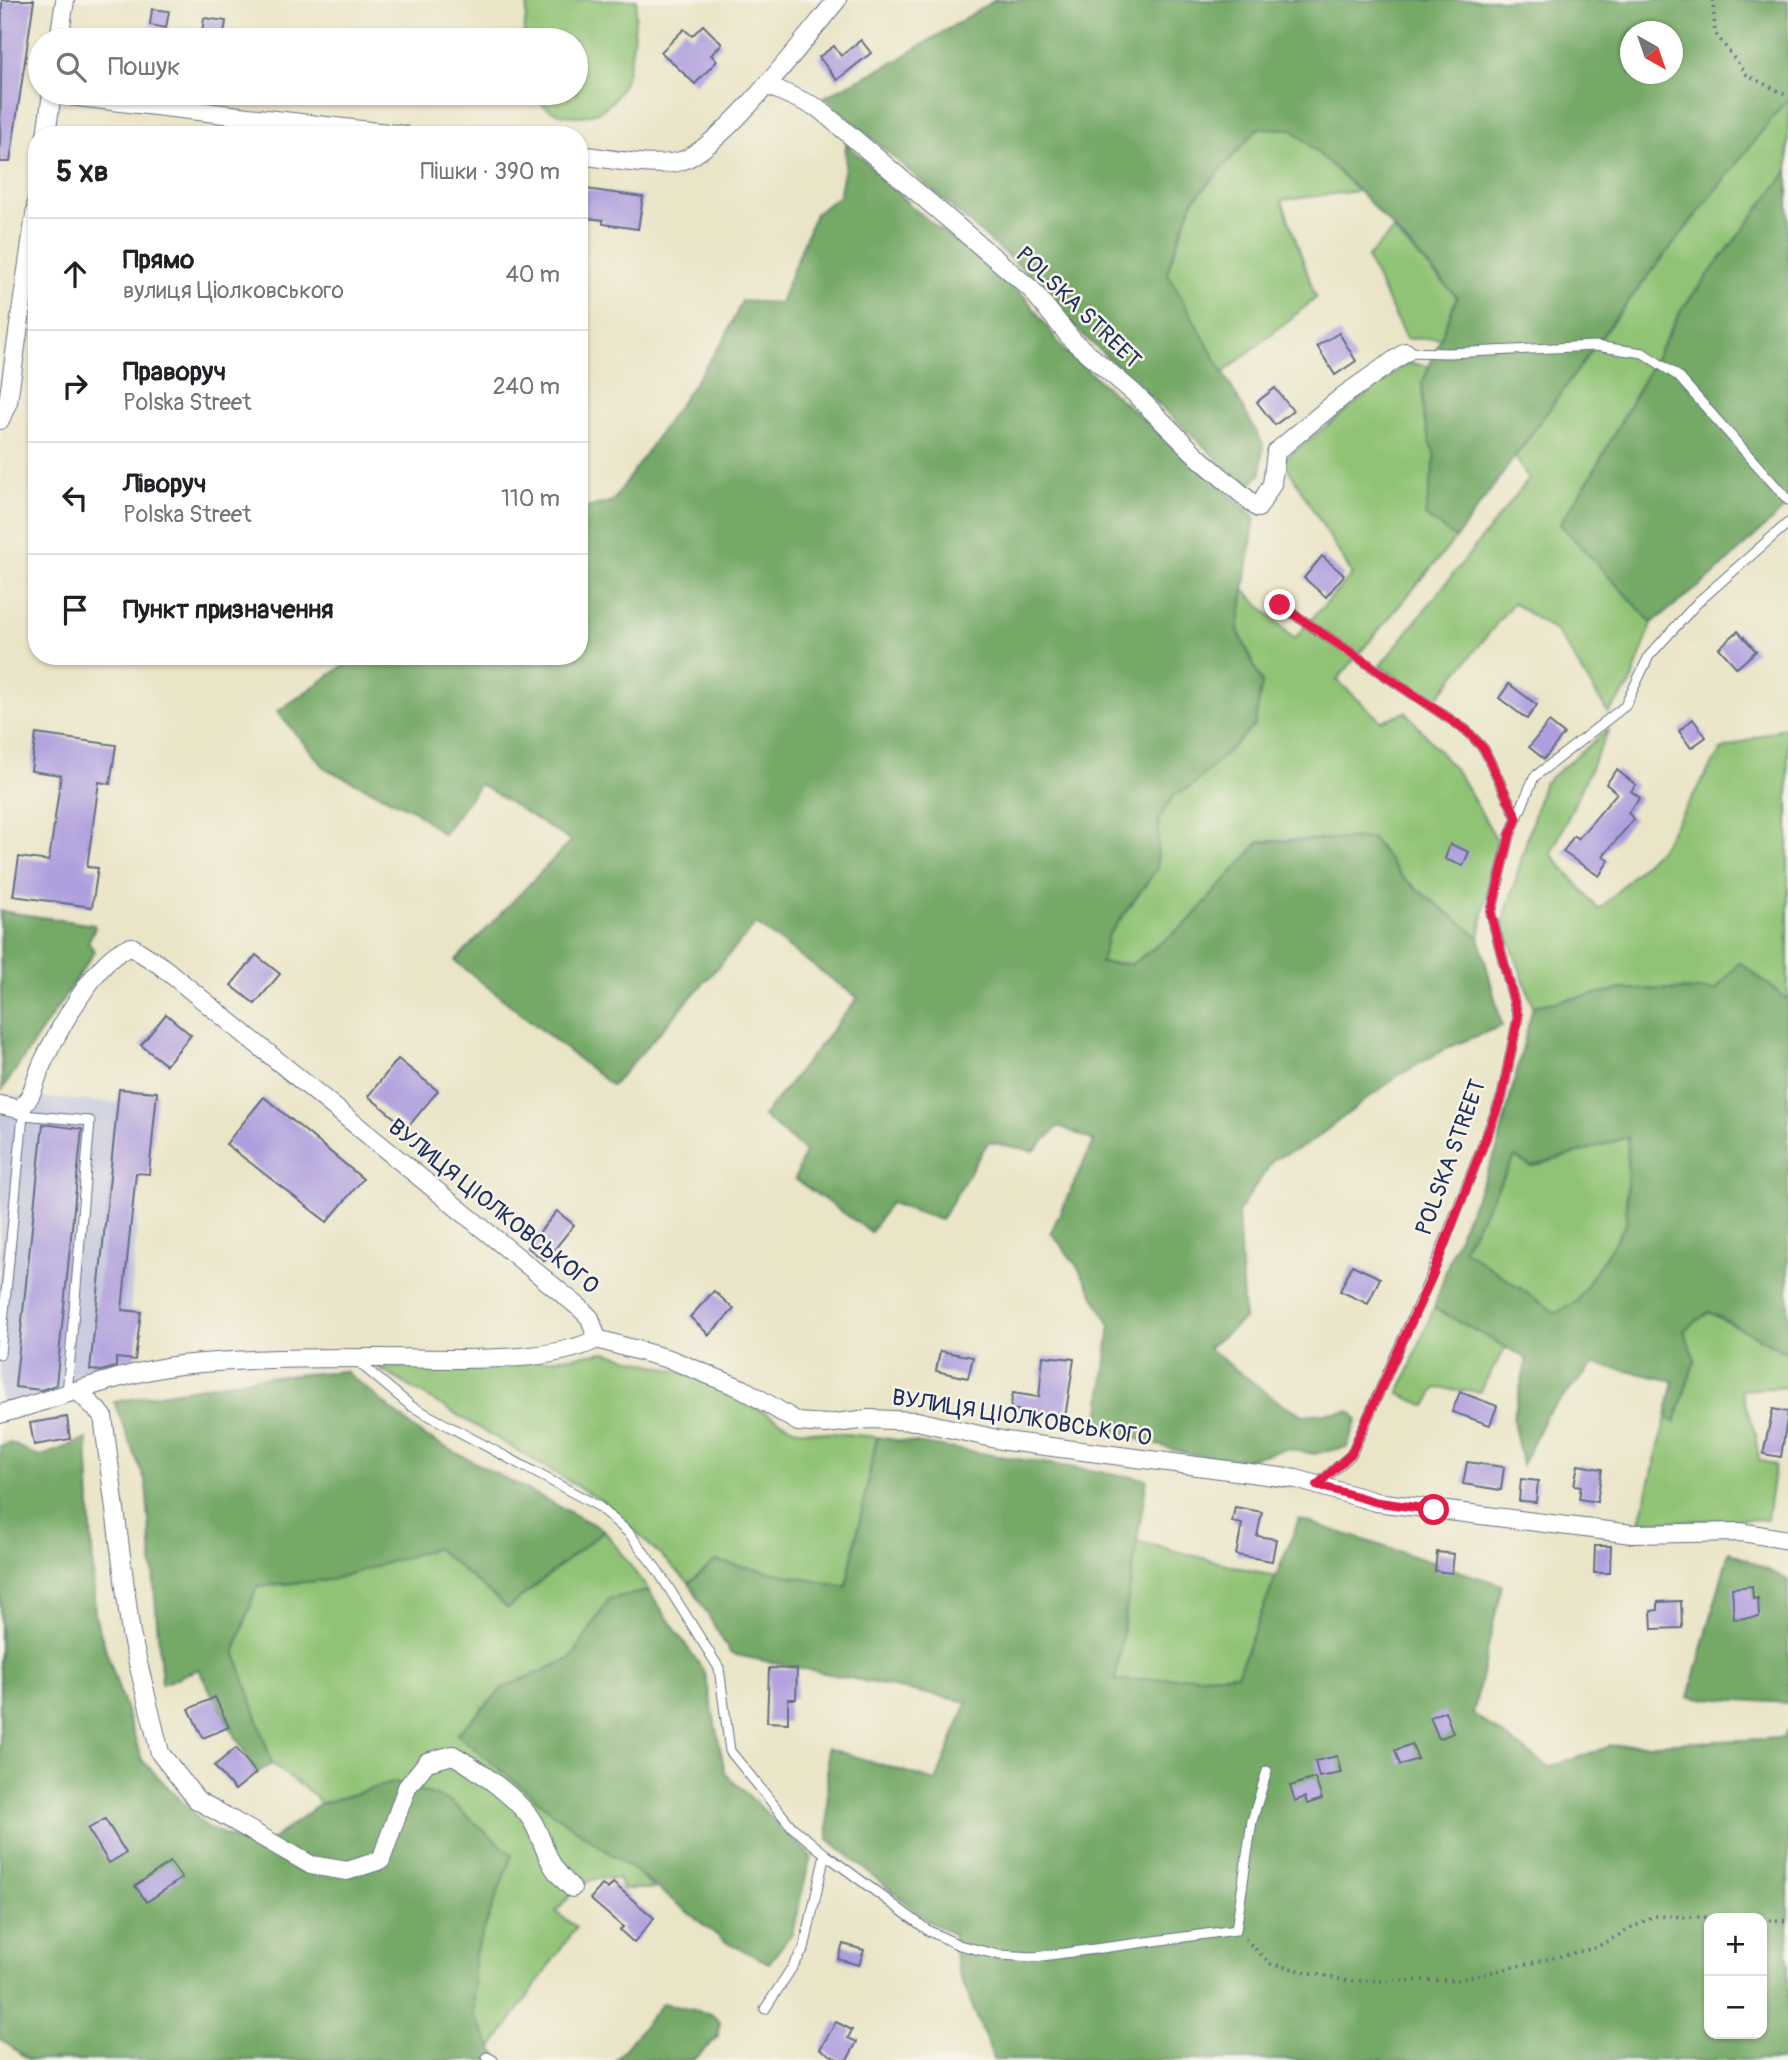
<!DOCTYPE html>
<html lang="uk">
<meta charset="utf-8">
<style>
body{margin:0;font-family:Pangolin,sans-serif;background:#f6f6f6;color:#202124}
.controls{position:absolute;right:21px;bottom:21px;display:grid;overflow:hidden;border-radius:14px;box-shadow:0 2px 5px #0004}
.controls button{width:63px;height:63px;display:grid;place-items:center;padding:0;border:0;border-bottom:2px solid #e0e0e0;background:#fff;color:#202124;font:35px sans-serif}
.compass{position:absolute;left:1620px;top:21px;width:63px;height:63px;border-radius:50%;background:#fff;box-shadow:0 2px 5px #0004;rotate:140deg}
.stop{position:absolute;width:21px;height:21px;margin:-16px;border:5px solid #e11d48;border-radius:50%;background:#fff}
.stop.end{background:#e11d48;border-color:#fff;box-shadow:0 2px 7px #0008}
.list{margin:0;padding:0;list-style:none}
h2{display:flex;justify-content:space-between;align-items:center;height:91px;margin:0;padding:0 28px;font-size:30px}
h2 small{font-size:23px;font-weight:400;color:#757577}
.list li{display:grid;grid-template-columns:46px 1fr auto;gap:21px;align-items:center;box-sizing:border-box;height:112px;padding:0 28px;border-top:2px solid #e0e0e0}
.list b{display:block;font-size:26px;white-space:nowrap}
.list p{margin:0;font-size:23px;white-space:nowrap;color:#757577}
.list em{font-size:23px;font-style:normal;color:#757577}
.icon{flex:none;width:38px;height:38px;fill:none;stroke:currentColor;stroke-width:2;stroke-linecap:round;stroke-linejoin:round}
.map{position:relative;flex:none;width:1788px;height:2060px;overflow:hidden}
.search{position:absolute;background:#fff;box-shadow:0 2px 5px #0004;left:28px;top:28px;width:560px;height:77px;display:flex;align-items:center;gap:18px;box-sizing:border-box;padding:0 24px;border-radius:38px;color:#757577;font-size:26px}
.panel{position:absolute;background:#fff;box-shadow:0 2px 5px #0004;left:28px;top:126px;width:560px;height:539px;border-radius:28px}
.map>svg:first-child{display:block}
.industrial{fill:#bfc2dd}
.green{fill:#90c374;stroke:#567969;stroke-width:2}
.forest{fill:#74a966;stroke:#486c62;stroke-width:2;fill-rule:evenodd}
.building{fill:#af9ede}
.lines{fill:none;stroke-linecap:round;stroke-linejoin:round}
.service-casing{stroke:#636f83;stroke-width:11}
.minor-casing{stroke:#636f83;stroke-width:20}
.path{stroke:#636f83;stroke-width:3.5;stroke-dasharray:2 5;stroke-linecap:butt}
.service{stroke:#fff;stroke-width:9}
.minor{stroke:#fff;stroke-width:18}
.route{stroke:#e11d48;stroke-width:9}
.labels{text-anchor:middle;stroke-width:5;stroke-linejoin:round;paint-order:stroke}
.street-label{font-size:23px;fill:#1b2f5e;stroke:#f7f3e8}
</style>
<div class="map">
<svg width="1788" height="2060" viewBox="0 0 1788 2060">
<rect width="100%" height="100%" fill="#f7f3e8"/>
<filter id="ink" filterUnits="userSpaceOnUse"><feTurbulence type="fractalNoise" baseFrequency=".0143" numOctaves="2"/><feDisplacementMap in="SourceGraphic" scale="14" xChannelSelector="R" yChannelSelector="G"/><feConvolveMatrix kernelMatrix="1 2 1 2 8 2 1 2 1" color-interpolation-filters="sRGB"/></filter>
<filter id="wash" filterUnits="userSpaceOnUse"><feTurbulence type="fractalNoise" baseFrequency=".00686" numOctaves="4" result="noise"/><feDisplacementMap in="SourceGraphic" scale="28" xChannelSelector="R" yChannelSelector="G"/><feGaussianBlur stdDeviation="1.57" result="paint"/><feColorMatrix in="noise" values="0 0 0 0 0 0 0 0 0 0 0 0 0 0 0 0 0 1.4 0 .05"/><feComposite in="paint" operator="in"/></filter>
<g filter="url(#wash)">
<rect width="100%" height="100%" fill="#eae5c7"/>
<!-- industrial -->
<path class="industrial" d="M0,1095L146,1105L125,1375L0,1407Z"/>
<!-- green -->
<g class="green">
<path d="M528,0H637C632,40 635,114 579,116C558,117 546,109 531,95L529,93H576V40H523Z"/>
<path d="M1788,98V171L1682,309L1593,473L1560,524L1652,623L1629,687L1608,713L1558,633L1513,603L1434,702L1380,666L1529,479L1515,457L1613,321Z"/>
<path d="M1258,128H1292L1359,191L1282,200L1316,298L1223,373L1167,272L1192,202Z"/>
<path d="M1393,230L1457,297L1441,338L1406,339L1367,258Z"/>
<path d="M1407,363L1429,366C1414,403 1431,421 1435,457C1437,474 1428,498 1425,516L1456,538L1337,680L1381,721L1406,712L1460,776L1497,840L1479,937L1403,878L1372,838L1260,841L1186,924L1132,964L1100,963L1108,936L1157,869L1159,819L1174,795L1191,787L1262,683L1238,630L1243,589L1294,639L1352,574L1283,460Z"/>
<path d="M1788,726V1000L1739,962L1717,990L1621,989L1533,1006L1503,923L1543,784L1609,729L1551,854L1599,910L1662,846L1721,750Z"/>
<path d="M1628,1137L1626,1224L1577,1301L1556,1313L1463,1249L1515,1157L1532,1167Z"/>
<path d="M1434,1308L1507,1346L1479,1392L1436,1388L1426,1406L1399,1394Z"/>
<path d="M1709,1312L1788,1353V1387L1741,1390L1757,1439L1759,1460L1775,1465L1767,1519L1640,1522L1666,1417L1676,1421L1684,1330Z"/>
<path d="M605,1352L691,1375L798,1430L877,1437L846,1588L715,1561L689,1583L607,1504L377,1367L514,1365Z"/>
<path d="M604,1530L649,1591L609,1599L572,1658L503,1688L458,1734L557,1816L638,1873L654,1889H622L619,1879C580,1876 581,1884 556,1912L576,1927L492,2048L473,2017L474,1956L512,1855L396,1782L320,1804L314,1795L272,1764L235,1651L257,1586L330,1580L436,1548L508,1608Z"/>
<path d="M1137,1541L1276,1577L1237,1674L1115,1681Z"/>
</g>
<!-- forest -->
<g class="forest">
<path d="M995,0H1788V98L1613,321L1456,538L1425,516L1435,458L1424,419L1422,384L1457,297L1359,191L1292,129L1258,128L1192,202L1167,272L1263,444L1261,473L1248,487L1080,332L1024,270L824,97L896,61ZM1630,32H1672V74H1630Z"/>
<path d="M846,143L913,208L1026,298L1064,350L1255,517L1238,630L1262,683L1255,725L1191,787L1174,795L1159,819L1157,869L1108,936L1101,963L1132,964L1186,924L1260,842L1372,838L1403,878L1479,937L1502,1026L1449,1047L1396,1077L1307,1145L1274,1159L1238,1212L1244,1319L1208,1348L1277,1401L1303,1415L1350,1411L1357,1419L1347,1447L1314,1454L1286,1449L1244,1460L1188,1454L1098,1427L1110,1325L1079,1269L1051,1232L1094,1141L1059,1126L1034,1151L988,1142L941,1220L890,1203L871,1232L795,1179L805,1151L763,1116L858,998L756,924L612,1086L455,961L571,841L480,784L443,834L413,810L326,769L277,712L346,664L352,656H579V510L613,501L725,338L742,301L780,303L815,214L839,196L845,167Z"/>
<path d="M1788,171V505L1710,578L1652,623L1560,524L1593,473L1682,309Z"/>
<path d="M0,911L94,925L95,928L88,942L95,951L2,1090Z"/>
<path d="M1739,962L1788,1000V1353L1709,1312L1684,1330L1695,1360L1675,1422L1666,1417L1674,1381L1594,1364L1546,1415L1522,1465L1513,1419L1527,1359L1434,1308L1453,1248L1497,1150L1533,1006L1621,989L1716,990ZM1628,1137L1626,1224L1577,1301L1556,1313L1463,1249L1515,1157L1531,1167Z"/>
<path d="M345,1371L422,1435L604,1530L508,1608L436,1548L330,1580L257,1586L235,1651L272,1764L256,1773L198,1669L162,1684L146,1483L114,1402L253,1378Z"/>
<path d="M877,1437L1147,1479L1115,1681L1237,1674L1299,1519L1502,1585L1473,1714L1549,1767L1611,1746L1784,1738L1788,1729V2060H994L957,1968L953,1934L928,1921L828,1839L827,1748L936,1781L967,1702L731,1654L689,1583L715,1561L846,1587ZM1709,1918H1762V2034H1709Z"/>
<path d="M87,1439L95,1616L142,1760L205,1826L258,1850L320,1804L395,1782L450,1801L512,1855L474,1956V2016L499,2060H29L0,2039V1446L11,1443L39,1457Z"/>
<path d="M1729,1551L1788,1580V1703L1689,1697Z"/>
<path d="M649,1591L705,1673L725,1773L811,1856L792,1933L769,1963L724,1941L638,1873L557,1816L457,1734L503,1688L572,1658L609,1599Z"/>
<path d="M662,2003L711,2014L720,2022L718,2036L694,2060H616Z"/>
</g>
<g id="blocks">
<!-- building -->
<g class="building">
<path d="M2,0H34L10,162H0Z"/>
<path d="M152,9L169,11L166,28L150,25Z"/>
<path d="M204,18L226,21L223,40H201Z"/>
<path d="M703,25L722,44L711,55L717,61L695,84L661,52L684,29L692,36Z"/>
<path d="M861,40L871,53L837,80L819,57L834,46L841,56Z"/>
<path d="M579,188L643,197L638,229L603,224V220L579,217Z"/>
<path d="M1339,333L1356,361L1335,375L1317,346Z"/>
<path d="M1275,388L1293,411L1275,425L1257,402Z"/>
<path d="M1322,556L1344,575L1326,597L1304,578Z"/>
<path d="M1738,631L1756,651L1737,668L1719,648Z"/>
<path d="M1509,684L1537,705L1527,719L1499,698Z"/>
<path d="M1693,719L1706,737L1691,748L1679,731Z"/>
<path d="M1549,722L1564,734L1544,759L1529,747Z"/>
<path d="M36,734L116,745L110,784L99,782L87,867L98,868L92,907L13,896L19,857L49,861L61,775L31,771Z"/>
<path d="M1617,770L1636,785L1631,791L1640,798L1628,813L1634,819L1603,856L1609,860L1599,876L1563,852L1574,836L1578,839L1617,793L1606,784Z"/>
<path d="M1450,844L1469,852L1463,866L1445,859Z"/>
<path d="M256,955L280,974L255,1004L231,985Z"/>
<path d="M166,1014L191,1035L166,1065L141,1045Z"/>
<path d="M398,1059L438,1091L407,1128L368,1096Z"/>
<path d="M119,1089L157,1092L149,1174L136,1173L122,1310L141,1312L135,1360L116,1358V1367L101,1371L90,1370Z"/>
<path d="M264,1097L363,1179L327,1222L226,1144Z"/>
<path d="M43,1124L82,1129L56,1385L41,1390L15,1387Z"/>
<path d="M557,1211L574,1225L545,1261L527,1247Z"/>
<path d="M1352,1265L1380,1278L1368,1304L1340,1291Z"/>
<path d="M714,1291L734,1309L709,1335L690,1317Z"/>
<path d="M940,1351L973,1357L968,1378L936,1371Z"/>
<path d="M1043,1356L1074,1359L1065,1418L1010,1409L1013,1393L1039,1397Z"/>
<path d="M1460,1392L1497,1406L1490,1425L1452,1412Z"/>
<path d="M1773,1409L1788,1412L1781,1457L1763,1454Z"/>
<path d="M67,1417L70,1439L34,1445L30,1423Z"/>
<path d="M1467,1462L1504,1467L1501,1490L1463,1484Z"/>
<path d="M1578,1465L1602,1469L1597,1502L1579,1499L1581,1486L1574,1485Z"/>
<path d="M1521,1479L1538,1481L1536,1502L1519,1501Z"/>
<path d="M1235,1507L1262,1512L1257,1536L1276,1539L1272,1561L1236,1555L1242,1524L1232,1522Z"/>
<path d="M1595,1546H1611L1610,1573H1594Z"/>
<path d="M1437,1552L1454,1554L1452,1573L1435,1571Z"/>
<path d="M1752,1586L1753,1599L1758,1598L1759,1617L1734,1619L1732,1588Z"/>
<path d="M1681,1601L1682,1628L1652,1629L1651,1611L1658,1610V1602Z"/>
<path d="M769,1668L797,1669L796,1699H788V1723L767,1722Z"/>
<path d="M215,1697L229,1727L203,1738L189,1709Z"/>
<path d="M1445,1711L1453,1733L1439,1739L1430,1717Z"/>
<path d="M1412,1744L1418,1759L1400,1765L1395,1750Z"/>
<path d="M236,1748L256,1773L235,1790L214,1766Z"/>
<path d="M1337,1756L1341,1773L1319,1777L1315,1761Z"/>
<path d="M1315,1778L1322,1799L1307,1804L1305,1797L1295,1801L1290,1786Z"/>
<path d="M105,1819L126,1853L109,1863L88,1829Z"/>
<path d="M170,1862L182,1878L147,1902L135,1886Z"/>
<path d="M613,1883L654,1918L634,1943L620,1930L623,1927L590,1899L602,1885L608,1889Z"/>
<path d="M843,1944L864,1950L859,1965L838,1959Z"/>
<path d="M836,2022L852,2030L848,2038L857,2042L847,2060H839L820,2049Z"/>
</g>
</g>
</g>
<g filter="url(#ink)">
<use href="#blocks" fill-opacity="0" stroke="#636f83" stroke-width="2"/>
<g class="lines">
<defs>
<g id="service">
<path d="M1406,352L1449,353L1595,346L1643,353L1678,376L1788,500"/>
<path d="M1280,605L1466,730L1484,749L1517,818"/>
<path d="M22,1108L23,1115L90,1121L67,1394"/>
<path d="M0,1354L23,1115"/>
<path d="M357,1361L411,1406L598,1506L629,1533L658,1571L719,1668L730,1751L792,1827L825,1854L804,1949L765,2009"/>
<path d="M1318,1484L1351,1455L1431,1276L1502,1096L1518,1017L1491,914L1510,835L1534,777L1625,706L1649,656L1698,602L1788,523"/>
<path d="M825,1854L929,1931L959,1945L999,1955L1035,1957L1236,1930L1252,1821L1267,1771"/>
<path d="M487,2057L493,2060"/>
</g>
<g id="minor">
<path d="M59,40L65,0"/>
<path d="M767,85L818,108L1031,289L1073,341L1134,393L1199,458L1258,508L1272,484L1276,452L1343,396L1406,352"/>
<path d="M52,94L404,135"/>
<path d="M46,135L52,93"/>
<path d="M579,155C607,158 654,169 681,161C723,147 806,37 837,0"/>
<path d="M0,420L8,402L37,201"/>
<path d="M0,1105L18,1109C32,1103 36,1076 43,1062C57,1033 100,951 132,947L160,965L580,1308L590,1318L597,1339L672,1360L743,1389L798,1422L826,1424L869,1419L917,1421L1006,1441L1296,1479L1376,1502L1632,1534L1741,1532L1788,1540"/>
<path d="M78,1391L103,1416L131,1634L160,1753L197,1800L311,1865L347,1871L381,1860L407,1787L427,1762L453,1755C476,1768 522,1801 534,1824C549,1854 545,1863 572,1888"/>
<path d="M0,1414C60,1398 118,1373 180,1365C246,1358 315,1358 382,1358C441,1358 546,1366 597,1339"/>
</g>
</defs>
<!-- service casing -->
<use href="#service" class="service-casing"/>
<!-- minor casing -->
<use href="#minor" class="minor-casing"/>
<!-- path -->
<g class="path">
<path d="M1713,0L1715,33L1747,75L1788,96"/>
<path d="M1762,1919L1788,1921"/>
<path d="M1245,1939L1271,1964L1348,1981L1458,1980L1595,1948L1654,1916L1740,1918"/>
</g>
<!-- service -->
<use href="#service" class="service"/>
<!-- minor -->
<use href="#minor" class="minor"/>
</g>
</g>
<g class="lines" filter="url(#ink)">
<!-- route -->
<path class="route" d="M1280,605L1466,730L1484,749L1517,818L1510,835L1491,914L1518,1017L1502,1096L1432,1276L1351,1454L1317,1485L1376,1502L1434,1510"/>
</g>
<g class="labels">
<!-- street labels -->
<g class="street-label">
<text transform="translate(1079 307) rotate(44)" y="8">POLSKA STREET</text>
<text transform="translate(1450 1157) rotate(-70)" y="8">POLSKA STREET</text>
<text transform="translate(494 1206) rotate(39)" y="8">ВУЛИЦЯ ЦІОЛКОВСЬКОГО</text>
<text transform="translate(1022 1417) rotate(9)" y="8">ВУЛИЦЯ ЦІОЛКОВСЬКОГО</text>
</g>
</g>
</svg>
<div class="controls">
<button>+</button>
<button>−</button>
</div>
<svg class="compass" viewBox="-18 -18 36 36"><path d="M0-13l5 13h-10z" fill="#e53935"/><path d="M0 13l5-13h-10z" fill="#757577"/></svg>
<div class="stop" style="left:1434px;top:1510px"></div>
<div class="stop end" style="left:1280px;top:605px"></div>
<div class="search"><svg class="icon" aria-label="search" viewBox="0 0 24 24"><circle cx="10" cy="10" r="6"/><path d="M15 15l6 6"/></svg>Пошук</div>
<section class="panel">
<h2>5 хв<small>Пішки · 390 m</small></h2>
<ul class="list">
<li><svg class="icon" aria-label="ahead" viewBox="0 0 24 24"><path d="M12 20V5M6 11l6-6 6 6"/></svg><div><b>Прямо</b><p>вулиця Ціолковського</p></div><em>40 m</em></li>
<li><svg class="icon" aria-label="right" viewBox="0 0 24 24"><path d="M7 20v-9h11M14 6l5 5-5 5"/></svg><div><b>Праворуч</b><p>Polska Street</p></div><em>240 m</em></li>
<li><svg class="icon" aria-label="left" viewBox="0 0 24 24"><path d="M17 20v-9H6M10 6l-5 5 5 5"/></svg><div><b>Ліворуч</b><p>Polska Street</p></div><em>110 m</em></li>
<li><svg class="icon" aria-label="arrive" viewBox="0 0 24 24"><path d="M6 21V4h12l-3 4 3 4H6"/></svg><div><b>Пункт призначення</b></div></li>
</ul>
</section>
</div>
